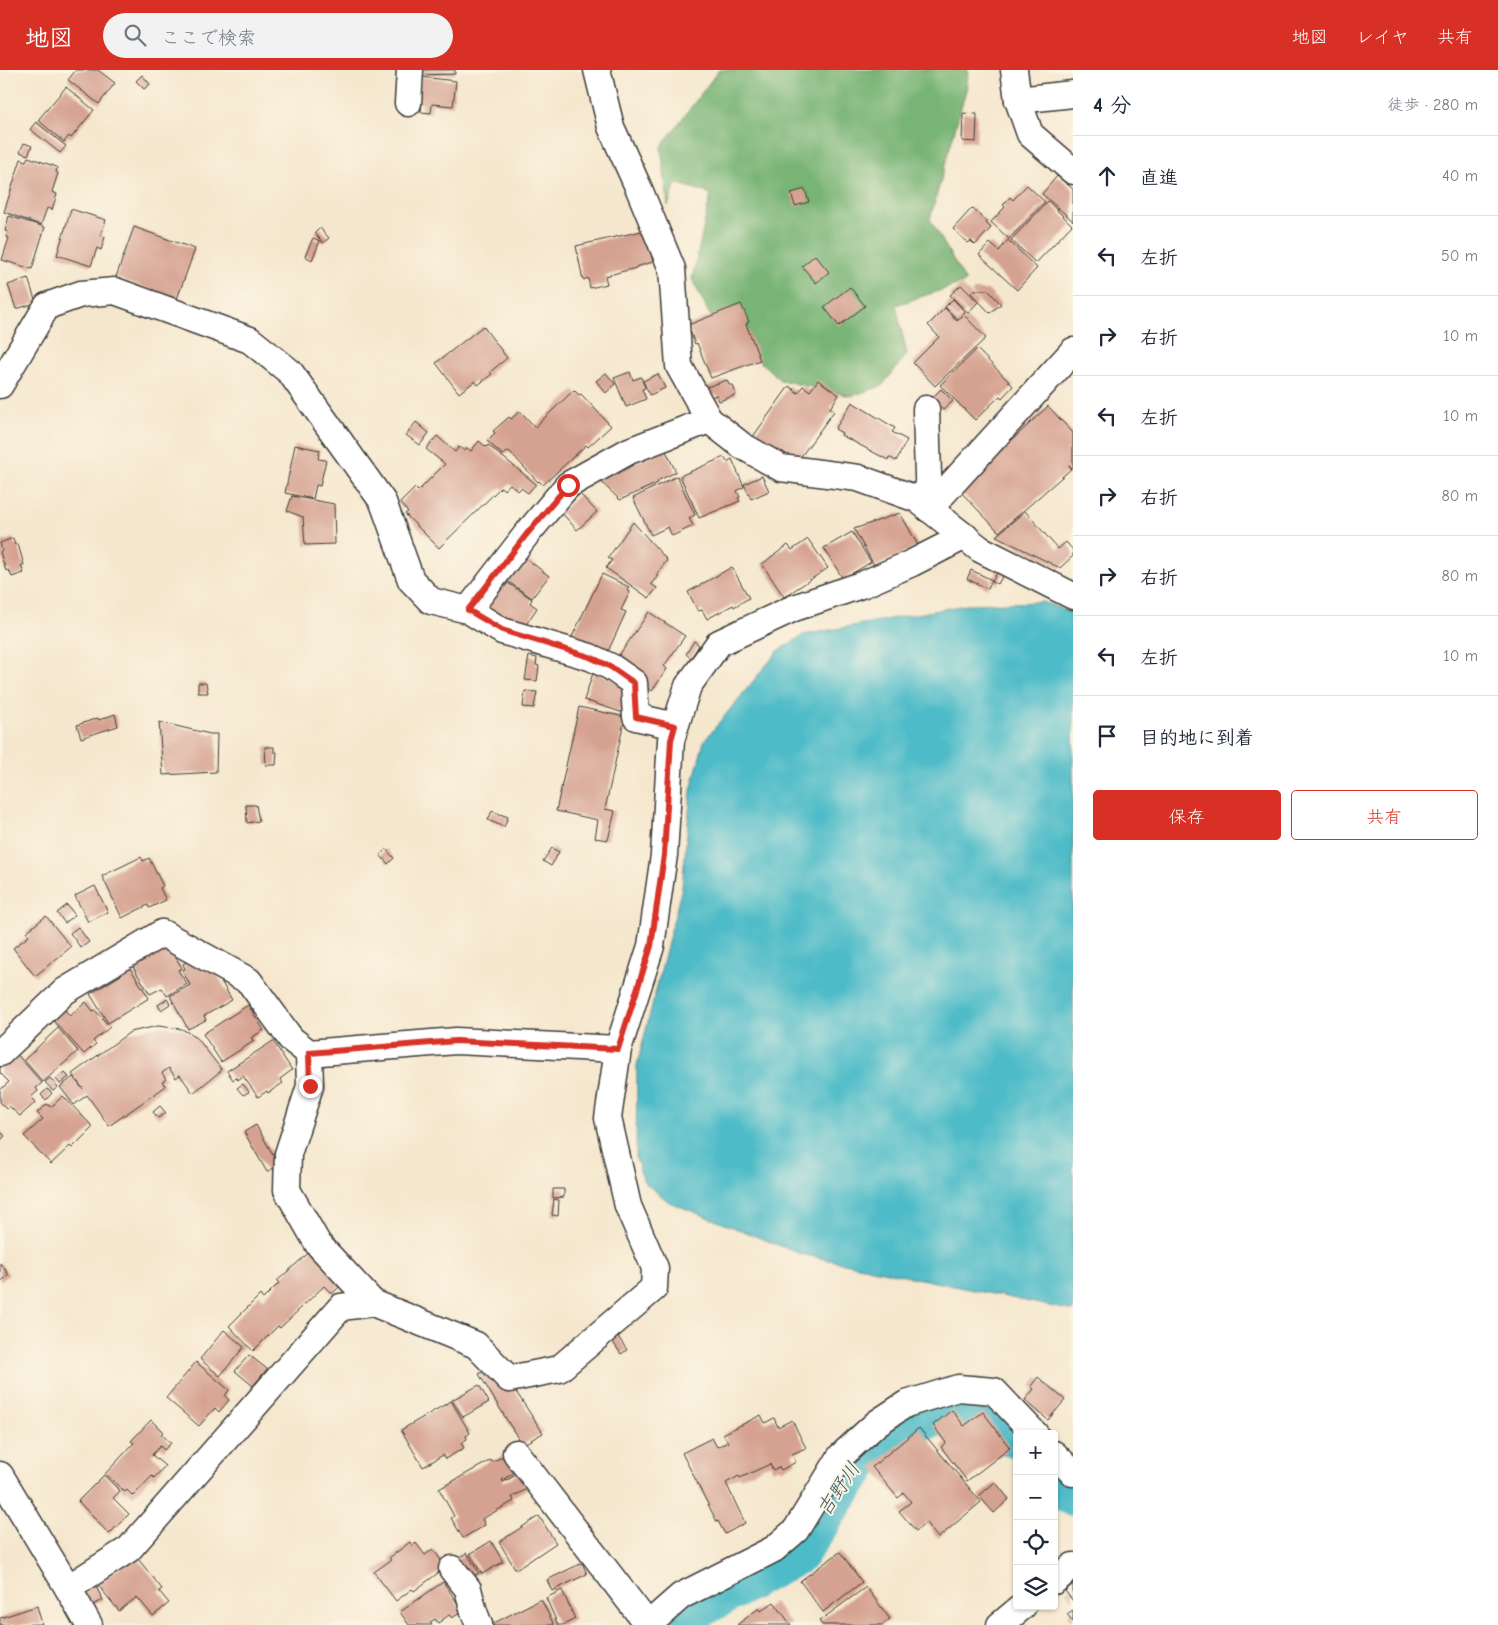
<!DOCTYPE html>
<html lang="ja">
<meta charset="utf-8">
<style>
body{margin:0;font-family:"Comic Neue","Klee One",sans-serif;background:#f2f2f3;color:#1f2937}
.controls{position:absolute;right:15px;bottom:15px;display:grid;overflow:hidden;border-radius:5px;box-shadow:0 1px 4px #0004}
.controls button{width:45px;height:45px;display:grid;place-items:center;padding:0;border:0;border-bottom:1px solid #e0e1e3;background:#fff;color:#1f2937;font:25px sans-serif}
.stop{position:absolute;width:15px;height:15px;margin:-11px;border:4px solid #d93025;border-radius:50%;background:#fff}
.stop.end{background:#d93025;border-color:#fff;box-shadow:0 1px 5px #0008}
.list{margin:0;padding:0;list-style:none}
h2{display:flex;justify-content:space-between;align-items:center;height:65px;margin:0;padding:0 20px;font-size:21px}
h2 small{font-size:16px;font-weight:400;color:#747a83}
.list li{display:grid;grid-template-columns:32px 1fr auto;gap:15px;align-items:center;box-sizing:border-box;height:80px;padding:0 20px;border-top:1px solid #e0e1e3}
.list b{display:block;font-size:19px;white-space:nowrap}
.list em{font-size:16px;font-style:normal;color:#747a83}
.actions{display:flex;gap:10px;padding:15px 20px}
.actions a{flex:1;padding:11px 0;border:1px solid #d93025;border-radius:5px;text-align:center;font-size:18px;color:#d93025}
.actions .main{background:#d93025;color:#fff}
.icon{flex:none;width:28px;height:28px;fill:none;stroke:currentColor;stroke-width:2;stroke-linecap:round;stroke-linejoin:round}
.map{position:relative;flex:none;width:1073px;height:1555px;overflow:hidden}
header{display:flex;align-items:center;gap:30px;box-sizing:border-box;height:70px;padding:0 25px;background:#d93025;color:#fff}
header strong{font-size:24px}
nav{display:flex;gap:28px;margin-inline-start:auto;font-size:18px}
.search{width:350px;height:45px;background:#f2f2f3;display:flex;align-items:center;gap:12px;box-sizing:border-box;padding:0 18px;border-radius:28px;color:#747a83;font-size:19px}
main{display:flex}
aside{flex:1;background:#fff}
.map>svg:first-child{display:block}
.forest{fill:#78b474;stroke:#4a6848}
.water{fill:#4ebbc8;stroke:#356c72}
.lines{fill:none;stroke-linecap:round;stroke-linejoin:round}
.river{stroke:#4ebbc8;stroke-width:48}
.building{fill:#d5a190}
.minor-casing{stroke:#3d3a37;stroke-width:29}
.minor{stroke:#fff;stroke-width:26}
.route{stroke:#d93025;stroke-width:6}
.labels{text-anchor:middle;stroke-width:4;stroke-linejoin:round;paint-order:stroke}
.water-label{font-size:20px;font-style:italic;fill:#305c61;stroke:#fcf5e5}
</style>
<header>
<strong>地図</strong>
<div class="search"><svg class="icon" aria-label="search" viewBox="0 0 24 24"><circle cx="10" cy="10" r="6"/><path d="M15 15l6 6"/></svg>ここで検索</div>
<nav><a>地図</a><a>レイヤ</a><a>共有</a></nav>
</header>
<main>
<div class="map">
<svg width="1073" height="1555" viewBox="0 0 1073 1555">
<rect width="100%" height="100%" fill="#fcf5e5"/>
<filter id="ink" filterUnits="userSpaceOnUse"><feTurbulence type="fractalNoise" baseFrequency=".02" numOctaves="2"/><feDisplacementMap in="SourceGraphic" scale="10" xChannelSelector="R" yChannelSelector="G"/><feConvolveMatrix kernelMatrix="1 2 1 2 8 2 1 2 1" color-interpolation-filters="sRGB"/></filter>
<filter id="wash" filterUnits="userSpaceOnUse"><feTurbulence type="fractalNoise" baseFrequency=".0096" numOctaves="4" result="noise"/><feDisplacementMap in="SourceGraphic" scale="20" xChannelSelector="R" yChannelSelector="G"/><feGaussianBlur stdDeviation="1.12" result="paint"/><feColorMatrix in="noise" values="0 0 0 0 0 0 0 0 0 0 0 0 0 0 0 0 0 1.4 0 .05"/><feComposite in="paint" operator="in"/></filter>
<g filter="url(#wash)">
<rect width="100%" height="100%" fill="#f5e7cd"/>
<!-- forest -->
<path class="forest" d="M719,0H968L967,16L930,149L966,212L896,235L907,284L882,316L851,326L780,310L710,245L692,209L711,124L676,113L668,136L661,77Z"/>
<!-- water -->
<path class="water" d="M1042,532L1073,543V1241L801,1184L669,1132L644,1112L636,1089L637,995L682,817L691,720L704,671L778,581L803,565L971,534Z"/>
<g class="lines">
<!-- river -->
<g class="river">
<path d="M1054,1403L1073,1422"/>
<path d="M668,1555L677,1546L796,1481L867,1376L902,1353L973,1332L995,1343L1017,1365"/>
</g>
</g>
<g id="blocks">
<!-- building -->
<g class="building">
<path d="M76,0H98L115,13L99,34L68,10Z"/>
<path d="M423,0H455V4L423,5Z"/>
<path d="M142,5L150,14L144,19L136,11Z"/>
<path d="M421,7L456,11L453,36L432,34L431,43L421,42L422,33H418Z"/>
<path d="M66,17L94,40L71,68L69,66L64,72L38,50Z"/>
<path d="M963,43L977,44L976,72L962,71Z"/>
<path d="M36,52L66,76L60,83L30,59Z"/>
<path d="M24,73L32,76L28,85L20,82Z"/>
<path d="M28,87L57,97L56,102L58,103L52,122L57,124L52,140L47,138L41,155L4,142L21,89L26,91Z"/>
<path d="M1057,106L1073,119V151L1042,124Z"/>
<path d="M1027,115L1045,132L1009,169L991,152L1005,137L1003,135L1010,127L1013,130Z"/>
<path d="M805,119L809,132L795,136L791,123Z"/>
<path d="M1048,131L1072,155L1036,193L1011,170Z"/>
<path d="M972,138L987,152L986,153L991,158L975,175L971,171L968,173L953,159Z"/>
<path d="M71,139L106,150L101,165L105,167L101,180L97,178L91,196L57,185Z"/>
<path d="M9,146L45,157L32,199L2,190L9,168L6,167L8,162L5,161Z"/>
<path d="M134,157L195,179L177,229L116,207Z"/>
<path d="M320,158L329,168L323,173L315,163Z"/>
<path d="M646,160L653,192L636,197V198L605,206L607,214L590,218L588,208L583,210L576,176Z"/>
<path d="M313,168L320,171L312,190L305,186Z"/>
<path d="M1008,170L1037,198L1017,220L979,185L990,173L999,181Z"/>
<path d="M815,185L829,202L816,213L802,196Z"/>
<path d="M28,208L36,233L16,239L8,215Z"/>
<path d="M961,215L978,232L968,243L950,225Z"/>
<path d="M850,217L865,236L839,256L824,237Z"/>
<path d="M974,220H988L1001,234L990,243L971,223Z"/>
<path d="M953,229L965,242L957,249L945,237Z"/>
<path d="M741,234L749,252L746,254L760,290L711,308L697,273L695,274L688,255Z"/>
<path d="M945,238L957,251L964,245L986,268L935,316L913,293L939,267L928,255Z"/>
<path d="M483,256L507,288L490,302L492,304L478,315L475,311L459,323L436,293Z"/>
<path d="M977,279L1013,316L1002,328L1000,326L975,350L940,315Z"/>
<path d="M630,302L633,310L641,307L645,318L642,319L646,329L626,337L614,308Z"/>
<path d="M606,303L615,314L606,323L596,311Z"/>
<path d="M658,304L665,318L650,325L643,311Z"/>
<path d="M727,310L729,315H733L736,325L719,331L717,325L707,328L704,318Z"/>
<path d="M818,310L839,325L830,338L834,341L797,392L782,381L778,386L752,368L789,316L798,323L803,316L810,321Z"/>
<path d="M941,319L953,331L943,340L932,328Z"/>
<path d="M574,320L579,325L581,324L611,356L588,377L586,375L543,415L539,411L538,412L509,381L503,385L487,371L495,363L493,361L509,347L511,349L520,341L535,357Z"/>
<path d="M852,332L895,358L892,362L907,370L896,391L889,387L888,390L841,365L842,363L835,359Z"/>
<path d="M1048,336L1073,363V399L1069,395L1071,399L999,462L959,420Z"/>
<path d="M416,352L429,363L420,375L406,365Z"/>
<path d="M437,366L455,382L459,377L465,381L467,378L471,381L479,371L486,377L488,375L536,414L528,423L521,418L518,421L510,414L504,420L501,417L439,478L405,444L408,442L400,433L415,418L418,421L445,394L426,379Z"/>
<path d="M295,375L320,380L318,389L326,390L320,416L316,415L313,429L285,423Z"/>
<path d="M665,379L676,402L657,411L658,413L620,430L598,409Z"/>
<path d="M724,387L727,392L732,389L744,417L737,421L740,427L738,428L740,431L699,448L680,406Z"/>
<path d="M677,406L695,445L689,448L693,456L672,466L668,457L651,465L633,428Z"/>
<path d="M762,406L769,421L751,429L744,414Z"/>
<path d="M580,424L597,442L577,460L561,442Z"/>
<path d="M292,426L334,434L335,474L305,475L303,447L287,441Z"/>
<path d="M1025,441L1058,479L1066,472L1073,480V486L1060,498L996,466Z"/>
<path d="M900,443L918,475L875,497L854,459Z"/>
<path d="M633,452L667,490L656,505L658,506L651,514L657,518L649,528L606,498L612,490L608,488Z"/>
<path d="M852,462L871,492L843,509L824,478Z"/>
<path d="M13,468L15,475L18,474L24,495H21L24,503L12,507L9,500L6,501L0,482L2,480L0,473Z"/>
<path d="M808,469L828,498L784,527L762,494L788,475L792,480Z"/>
<path d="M523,486L549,506L532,528L506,510Z"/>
<path d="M732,497L749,528L734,537L733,535L707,549L702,540L698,541L688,522Z"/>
<path d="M971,500L992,510L988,519L967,509Z"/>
<path d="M998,500L1004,503L998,514L992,512Z"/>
<path d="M602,504L629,517L627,521L630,522L621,540L626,542L605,588L570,571Z"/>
<path d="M508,513L532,529L530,533L537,538L523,559L482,545L501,515L505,517Z"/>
<path d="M649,542L685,566L664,596L667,599L652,621L613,594Z"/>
<path d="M694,571L699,575L691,588L686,584Z"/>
<path d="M529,586L537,588L536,595L539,596L537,611L525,610Z"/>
<path d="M594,600L623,616L624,643L584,630Z"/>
<path d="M198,613H206L208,623H198Z"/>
<path d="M525,621L537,622L534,638L523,637Z"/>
<path d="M579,637L625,647L605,739L615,741L608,770L595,768L598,750L556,741Z"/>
<path d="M115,644L118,656L81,668L77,655L98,648L99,650Z"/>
<path d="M159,652L210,664H217L216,702L163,705Z"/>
<path d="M265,677H274V682H277L276,695H266Z"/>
<path d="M246,735H256L259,751L247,753Z"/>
<path d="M492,741L508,747L504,757L488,750Z"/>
<path d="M552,778L559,782L551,796L543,791Z"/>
<path d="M386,779L394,788L388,794L380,785Z"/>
<path d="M141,787L143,791L149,788L163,816L160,818L166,830L149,838L148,835L122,848L102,806Z"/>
<path d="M95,816L108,842L88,852L75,826Z"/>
<path d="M67,835L75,845L65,853L57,843Z"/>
<path d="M46,846L71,877L35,906L13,878L29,866L26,862Z"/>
<path d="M78,857L89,872L81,878L70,863Z"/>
<path d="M162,876L170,878L182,898L178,900L187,914L167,926L162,918L150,924L131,894Z"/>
<path d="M192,888L215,901L232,930L204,946L206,950L188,959L170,926L190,915L182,900L185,899L183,894Z"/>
<path d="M128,895L149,928L108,953L90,924L121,905L118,901Z"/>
<path d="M167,929L170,934L161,940L158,935Z"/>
<path d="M86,932L93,941L95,940L110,957L93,971L96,974L84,984L52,949L63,938L70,946Z"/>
<path d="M248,935L264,960L251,968L254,971L221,992L203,964Z"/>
<path d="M158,956L182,959L197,968L222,1000L193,1023L180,1005L176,1008L169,998L162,1003L166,1009L162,1012L166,1016L109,1056L87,1025L74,1035L60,1017L73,1007L83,1019L72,1004L130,962Z"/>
<path d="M58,958L78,981L43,1012L24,990Z"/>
<path d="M273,971L292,1000L280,1009L283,1013L268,1023L267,1021L258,1027L243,1006L238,1010L236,1008L233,1010L227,1001Z"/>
<path d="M14,981L42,1013L36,1018L38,1021L31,1027L36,1032L20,1046L9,1036L6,1039L0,1032V1020L9,1012L0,1003V994Z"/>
<path d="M64,1002L69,1007L60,1014L56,1009Z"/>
<path d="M50,1008L58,1017L53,1021L45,1012Z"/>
<path d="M243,1014L249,1022L243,1025L237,1018Z"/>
<path d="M47,1019L52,1023L46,1030L41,1025Z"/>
<path d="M63,1026L93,1057L72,1078L70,1076L51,1094L24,1066L43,1049L37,1043L47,1034L51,1037Z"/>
<path d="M160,1036L166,1043L158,1048L153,1042Z"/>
<path d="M256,1055L279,1095L267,1102L244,1062Z"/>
<path d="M0,1061L5,1066L0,1071Z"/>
<path d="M553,1119H564V1127L553,1128Z"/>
<path d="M554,1129L559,1130L558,1146L552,1145Z"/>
<path d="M313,1179L345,1211L332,1224L324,1216L280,1258L278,1256L253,1281L229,1256L260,1225L263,1229L279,1213L277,1211Z"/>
<path d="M0,1193L9,1205L0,1212Z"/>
<path d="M224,1260L244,1277L220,1306L200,1289Z"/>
<path d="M615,1262L627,1280L621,1284L609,1266Z"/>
<path d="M249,1285L267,1299L253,1316L235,1301Z"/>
<path d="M196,1292L229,1320L225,1326L229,1330L219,1342L215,1338L199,1356L166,1328Z"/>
<path d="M488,1298L509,1311L543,1363L522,1375L479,1304Z"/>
<path d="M1038,1307L1065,1330L1048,1350L1025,1330L1034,1319L1031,1316Z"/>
<path d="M479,1315L489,1332L463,1347L452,1330Z"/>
<path d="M451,1331L470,1363L466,1366L467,1369L461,1373L464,1378L445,1389L443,1385L423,1397L401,1360Z"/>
<path d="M952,1340L964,1356L983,1342L1010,1378L967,1411L941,1377L946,1373L933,1355Z"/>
<path d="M761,1345L765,1353L774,1348L778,1357L792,1350L806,1378L792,1384L796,1392L781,1400L779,1397L773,1400L770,1394L740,1408L739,1406L726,1413L745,1453L725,1464L718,1451L717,1452L682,1383L712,1368L717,1377L728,1372L723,1364Z"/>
<path d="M151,1350L163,1362L161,1364L171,1373L164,1380L160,1376L152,1385L165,1396L154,1408L152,1406L133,1426L127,1420L125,1422L105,1404L134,1373L131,1371Z"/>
<path d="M919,1358L981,1432L938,1468L926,1453L916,1461L899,1441L911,1432L904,1423L898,1428L872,1397Z"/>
<path d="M505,1385L516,1402L502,1410L503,1412L518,1404L527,1419L512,1427L514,1431L482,1449L485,1455L463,1468L451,1448L454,1446L439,1419L491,1390L492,1392Z"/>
<path d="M104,1405L120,1421L113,1428L129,1444L109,1464L78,1431Z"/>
<path d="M995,1412L1009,1429L994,1443L979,1426Z"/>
<path d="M539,1446L556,1473L516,1500L499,1472Z"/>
<path d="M491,1471L503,1492L482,1504L470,1484Z"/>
<path d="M410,1472L413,1476L416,1473L425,1485L433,1479L446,1497L414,1521L412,1519L396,1531L374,1502L391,1490L389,1488Z"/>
<path d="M840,1482L862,1512L823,1542L800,1511Z"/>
<path d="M467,1483L479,1503L468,1509L451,1493Z"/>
<path d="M135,1485L162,1519L159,1521L169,1533L153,1546L137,1527L119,1541L98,1515Z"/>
<path d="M582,1493L587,1504L552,1521L547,1510Z"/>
<path d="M443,1512L463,1541L452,1548L449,1545L438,1553L435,1549L430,1552L432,1555H409L400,1542Z"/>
<path d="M94,1513L103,1530L89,1537L80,1521Z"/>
<path d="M1073,1514V1531L1065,1521Z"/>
<path d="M866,1517L890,1549L882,1555H822L819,1551Z"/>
<path d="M562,1520L575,1549L563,1555H558L546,1528Z"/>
<path d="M541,1529L554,1555H490Z"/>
<path d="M774,1532L791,1555H737L759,1538L761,1541Z"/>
<path d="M37,1536L42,1554L0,1555V1548Z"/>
<path d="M1073,1540V1552L1067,1544Z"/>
</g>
</g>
</g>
<g filter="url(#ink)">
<use href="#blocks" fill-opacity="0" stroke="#3d3a37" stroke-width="1"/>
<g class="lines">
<defs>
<g id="minor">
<path d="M597,0L611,57L639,119L672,199L679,296L709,350L741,375L781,398L858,408L917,429L980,479L1073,526"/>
<path d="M1014,0L1018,30L1030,64L1073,101"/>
<path d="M1018,30L1073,24"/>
<path d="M408,33L410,0"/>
<path d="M0,315L47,236L81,224L115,221L250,270L290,302L383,432L411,510L431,531L468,540L526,465L568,415L629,381L709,350"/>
<path d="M926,339L929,439"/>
<path d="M929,439L1073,281"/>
<path d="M468,540L502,561L590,587L611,597L634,613L636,647L675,656"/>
<path d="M0,983L65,921L162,863L249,911L291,969L309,983L456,971L618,979"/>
<path d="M309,983L310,1016L288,1084L287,1120L318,1174L373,1233L476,1275L509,1309L559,1299L654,1218L655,1198L628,1136L608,1048L618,979L651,876L664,785L671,670L688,616L719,573L794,538L864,514L912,493L965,466"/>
<path d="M516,1383L648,1555"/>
<path d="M1054,1384L1073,1403"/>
<path d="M0,1405L68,1518L89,1555"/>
<path d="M452,1499L468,1519L474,1542L479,1555"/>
<path d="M1054,1511L1073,1496"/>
<path d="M68,1518L129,1479L341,1237L373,1233"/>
<path d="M648,1555L681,1526L774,1479L796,1460L841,1386L877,1353L906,1334L958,1318L994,1321L1035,1364"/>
<path d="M1000,1555L1023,1536"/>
</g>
</defs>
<!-- minor casing -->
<use href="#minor" class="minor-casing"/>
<!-- minor -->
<use href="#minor" class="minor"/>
</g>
</g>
<g class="lines" filter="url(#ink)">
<!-- route -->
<path class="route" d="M310,1016L309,983L456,971L618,979L651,876L664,785L671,670L675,656L636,647L634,613L611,597L590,587L502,560L468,540L526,465L568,415"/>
</g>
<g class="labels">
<!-- water labels -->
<g class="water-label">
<text transform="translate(838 1419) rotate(-56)" y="7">吉野川</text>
</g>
</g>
</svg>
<div class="controls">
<button>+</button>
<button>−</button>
<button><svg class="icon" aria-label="locate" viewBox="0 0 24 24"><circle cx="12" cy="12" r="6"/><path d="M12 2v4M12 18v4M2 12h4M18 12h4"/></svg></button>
<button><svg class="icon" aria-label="layers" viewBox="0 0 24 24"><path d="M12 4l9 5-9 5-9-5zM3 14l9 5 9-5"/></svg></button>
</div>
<div class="stop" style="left:568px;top:415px"></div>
<div class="stop end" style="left:310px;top:1016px"></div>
</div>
<aside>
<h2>4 分<small>徒歩 · 280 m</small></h2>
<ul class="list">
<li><svg class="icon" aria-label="ahead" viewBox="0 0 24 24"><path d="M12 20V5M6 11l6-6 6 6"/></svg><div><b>直進</b></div><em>40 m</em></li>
<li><svg class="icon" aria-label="left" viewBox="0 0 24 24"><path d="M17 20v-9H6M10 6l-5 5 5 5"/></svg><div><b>左折</b></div><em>50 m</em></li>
<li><svg class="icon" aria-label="right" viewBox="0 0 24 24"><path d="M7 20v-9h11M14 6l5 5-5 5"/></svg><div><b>右折</b></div><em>10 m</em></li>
<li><svg class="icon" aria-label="left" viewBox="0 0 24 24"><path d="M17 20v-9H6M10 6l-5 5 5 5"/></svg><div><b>左折</b></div><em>10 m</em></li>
<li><svg class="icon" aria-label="right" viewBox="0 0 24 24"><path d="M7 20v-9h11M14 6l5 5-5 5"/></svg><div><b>右折</b></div><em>80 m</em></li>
<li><svg class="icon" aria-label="right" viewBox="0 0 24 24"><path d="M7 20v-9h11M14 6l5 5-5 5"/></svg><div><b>右折</b></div><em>80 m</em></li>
<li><svg class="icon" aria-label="left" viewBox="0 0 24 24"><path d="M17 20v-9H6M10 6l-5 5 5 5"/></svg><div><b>左折</b></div><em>10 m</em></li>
<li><svg class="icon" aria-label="arrive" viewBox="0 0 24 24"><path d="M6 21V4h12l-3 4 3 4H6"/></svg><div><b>目的地に到着</b></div></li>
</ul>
<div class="actions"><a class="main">保存</a><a>共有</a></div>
</aside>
</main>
